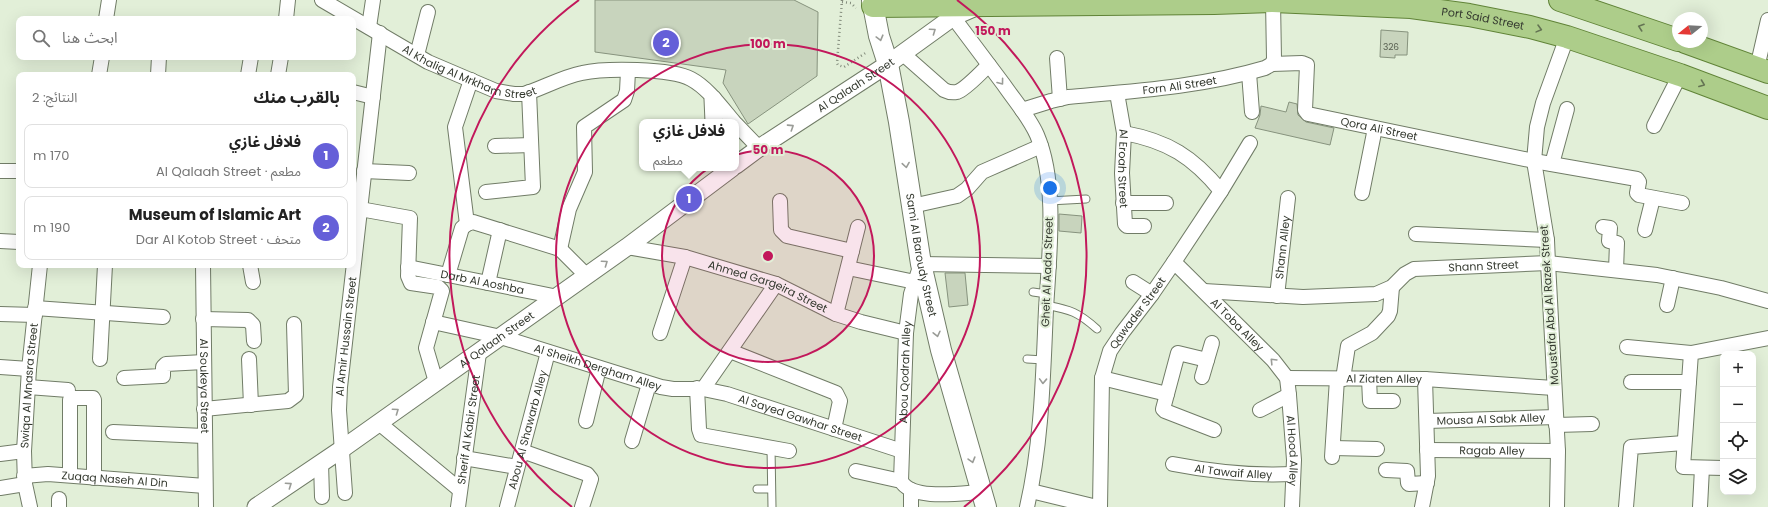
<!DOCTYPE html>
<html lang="ar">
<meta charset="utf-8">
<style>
body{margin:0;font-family:Poppins,"Noto Sans Arabic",sans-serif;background:#f6f6f6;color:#222;direction:rtl}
.controls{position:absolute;right:12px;bottom:12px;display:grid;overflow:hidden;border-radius:8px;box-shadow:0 4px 16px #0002}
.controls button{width:36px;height:36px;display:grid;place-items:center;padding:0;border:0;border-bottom:1px solid #e0e0e0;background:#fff;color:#222;font:20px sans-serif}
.compass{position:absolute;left:1672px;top:12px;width:36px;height:36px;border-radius:50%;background:#fff;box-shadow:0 4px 16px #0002;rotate:252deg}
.you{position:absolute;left:1050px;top:188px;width:14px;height:14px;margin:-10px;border:3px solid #fff;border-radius:50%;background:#1a73e8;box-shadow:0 0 0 6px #1a73e833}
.badge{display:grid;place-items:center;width:26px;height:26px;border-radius:50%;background:#655fd8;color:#fff;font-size:13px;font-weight:700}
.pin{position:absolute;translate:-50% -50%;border:2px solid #fff;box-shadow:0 1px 4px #0006}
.popup{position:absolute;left:639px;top:119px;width:100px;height:52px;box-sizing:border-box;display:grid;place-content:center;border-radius:8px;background:#fff;filter:drop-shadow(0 1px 3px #0005);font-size:13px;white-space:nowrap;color:#767676}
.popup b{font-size:15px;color:#222}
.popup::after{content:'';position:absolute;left:50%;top:100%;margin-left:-8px;border:8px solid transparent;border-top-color:#fff}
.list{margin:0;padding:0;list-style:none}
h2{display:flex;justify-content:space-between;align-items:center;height:52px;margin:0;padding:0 16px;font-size:17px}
h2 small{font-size:13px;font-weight:400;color:#767676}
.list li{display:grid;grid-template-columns:26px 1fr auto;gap:12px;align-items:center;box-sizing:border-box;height:64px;margin:0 8px 8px;padding:0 8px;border:1px solid #e0e0e0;border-radius:8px}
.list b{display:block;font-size:15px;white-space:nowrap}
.list p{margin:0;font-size:13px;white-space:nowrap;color:#767676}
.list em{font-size:13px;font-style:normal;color:#767676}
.icon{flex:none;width:22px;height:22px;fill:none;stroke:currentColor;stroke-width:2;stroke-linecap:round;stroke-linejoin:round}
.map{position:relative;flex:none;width:1768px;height:507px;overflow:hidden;direction:ltr}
.search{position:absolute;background:#fff;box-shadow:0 4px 16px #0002;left:16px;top:16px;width:340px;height:44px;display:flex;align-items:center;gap:10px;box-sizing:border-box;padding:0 14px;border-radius:8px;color:#767676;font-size:15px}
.panel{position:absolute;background:#fff;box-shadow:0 4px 16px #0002;left:16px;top:72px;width:340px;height:196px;border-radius:8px;direction:rtl}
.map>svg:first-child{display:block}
.building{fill:#c8d4bd;stroke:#87937e}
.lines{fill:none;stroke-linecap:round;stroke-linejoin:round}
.service-casing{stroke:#717c67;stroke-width:9}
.minor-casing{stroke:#717c67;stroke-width:16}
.tertiary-casing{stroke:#717c67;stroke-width:19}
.secondary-casing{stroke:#717c67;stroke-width:22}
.primary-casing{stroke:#608337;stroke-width:24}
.path{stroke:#848d7d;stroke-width:2.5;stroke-dasharray:1 3;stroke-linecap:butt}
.service{stroke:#fff;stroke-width:7}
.minor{stroke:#fff;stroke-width:14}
.tertiary{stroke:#fff;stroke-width:17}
.secondary{stroke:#fff;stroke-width:20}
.primary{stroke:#adcd8a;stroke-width:22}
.oneway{stroke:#647453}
.oneway2{stroke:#9a9c97}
.ring{fill:none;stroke:#c2185b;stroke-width:2}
.labels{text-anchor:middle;stroke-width:4;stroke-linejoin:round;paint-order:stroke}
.number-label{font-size:9px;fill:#596052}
.street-label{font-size:11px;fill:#34392f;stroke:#e2efd8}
.centre{fill:#c2185b;stroke:#e2efd8;stroke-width:2}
.ring-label{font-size:12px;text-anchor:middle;font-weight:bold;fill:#c2185b;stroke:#e2efd8;stroke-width:4;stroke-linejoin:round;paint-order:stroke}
</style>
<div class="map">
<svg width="1768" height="507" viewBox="0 0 1768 507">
<rect width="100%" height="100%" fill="#e2efd8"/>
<!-- building -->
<g class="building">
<path d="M595,0H794L818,12L817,76L748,124L723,83L726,70L595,52Z"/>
<path d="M1381,30L1408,32L1407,55H1395V58L1380,57Z"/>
<path d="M1289,102L1297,104L1298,115L1306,122L1334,128L1330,145L1255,128L1260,115L1261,106L1286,112Z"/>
<path d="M1059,214L1082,216L1081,233L1059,231Z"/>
<path d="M945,273H965L968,305L949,307Z"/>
</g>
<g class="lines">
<defs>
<g id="service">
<path d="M1049,201L1086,199"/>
<path d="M1033,292L1047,294"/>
<path d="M1046,305C1071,310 1078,312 1097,329"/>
<path d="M1027,359L1044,360"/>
<path d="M771,448L772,507"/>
<path d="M757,489H771"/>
</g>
<g id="minor">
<path id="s1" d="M322,0L428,62L496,91L514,94H524C543,88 562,77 582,73C604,68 671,68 691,79C708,88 722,108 734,122"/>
<path d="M953,17C970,40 987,62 1004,85C1015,101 1029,117 1037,135C1058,184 1049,256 1046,309C1043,375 1042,442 1027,507"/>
<path d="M106,19L109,0"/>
<path d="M286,19L288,0"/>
<path d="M369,27L373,0"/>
<path d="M902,53L944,90C948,92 952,93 957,92C966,89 981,72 989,65"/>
<path d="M417,55L428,12"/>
<path d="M1057,58L1060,99"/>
<path id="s2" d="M1272,64L1302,63L1307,65L1305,110L1308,114L1534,161L1637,179L1639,182L1637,193L1639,195L1682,203"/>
<path d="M1757,68L1768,20"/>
<path d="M1249,73L1252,112"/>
<path d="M99,75L102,57"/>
<path d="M158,75L159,57"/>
<path d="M248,75L251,57"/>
<path d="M278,75L281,57"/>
<path d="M353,92L373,97"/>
<path id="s3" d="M1117,93L1124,133L1122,173L1125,224L1127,226H1144"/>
<path id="s4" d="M1022,110L1051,101L1068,97C1134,91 1201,87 1265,68L1272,64L1274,59L1273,1"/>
<path d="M736,124L759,148"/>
<path d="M1654,126L1680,75"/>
<path d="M1124,133C1168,141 1193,157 1221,191"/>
<path d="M495,146L531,145"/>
<path d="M1552,164L1567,109"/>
<path d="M0,171H19"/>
<path d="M364,171L409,173"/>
<path d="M486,192L533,187L529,92"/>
<path d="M1362,193L1375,128"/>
<path d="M780,201L781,230L787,236L852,251"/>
<path d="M1123,203H1166"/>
<path d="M912,206L957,196L967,189L982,172L1041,146"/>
<path d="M360,209L410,218L408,276L411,283L438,287L442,291L426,348L436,382"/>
<path d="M467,224L455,127L471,80"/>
<path d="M1603,227L1610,228L1609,241L1617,243L1616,270"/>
<path d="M1645,230L1653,198"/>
<path d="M1416,234L1547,240"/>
<path d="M0,241L19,242"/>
<path id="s5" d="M627,247L685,257L776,284L836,314L861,322L906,333"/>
<path d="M560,249L569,209L585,172L584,127L624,100L627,91L628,71"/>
<path id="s6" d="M1174,262L1273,360L1287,378L1289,395L1294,460L1292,507"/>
<path id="s7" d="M203,265L206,507"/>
<path d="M250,265L253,282"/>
<path id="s8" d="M408,267L558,297"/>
<path d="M848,268L915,282"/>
<path d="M448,275L462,228L467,224L473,222L560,249L587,276"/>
<path d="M1133,282L1152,294"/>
<path d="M488,283L500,230"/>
<path id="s9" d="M1204,291L1303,297L1376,294L1392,287L1405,274L1414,269L1548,263L1657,275L1721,288L1768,301"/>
<path id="s10" d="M1277,296L1288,198"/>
<path d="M1667,305L1673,278"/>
<path d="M35,308L163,317"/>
<path d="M0,314L35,315"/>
<path d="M836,314L858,227"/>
<path d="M203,319L248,320L253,325L254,341"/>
<path id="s11" d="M433,322L501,337L661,387L673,389H703L727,394L902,451"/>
<path d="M660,333L685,257"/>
<path d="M1627,347L1691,353"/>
<path d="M730,351L836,393L840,401L834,429"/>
<path d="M100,359L105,265"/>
<path d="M249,359L251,405"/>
<path d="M1207,360L1178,353L1163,409L1165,411L1214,430"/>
<path d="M0,367L29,369"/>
<path d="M1202,377L1212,343"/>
<path d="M124,378L161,376H163V367L166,364L204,362"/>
<path d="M1102,378L1167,394"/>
<path id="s12" d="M1287,378L1425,379L1428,476L1422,507"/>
<path d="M1343,379L1348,346L1372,333L1388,316L1390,311L1392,287"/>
<path d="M1369,379L1370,401H1393"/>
<path d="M1425,379L1554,388"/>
<path d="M1631,382H1689"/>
<path d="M28,387L68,390"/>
<path d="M697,388L699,429L701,435L789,451"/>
<path d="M703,389L776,284"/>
<path d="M204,409L288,401L296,395L294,324"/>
<path d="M1260,410L1289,395"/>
<path d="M586,421L599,368"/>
<path id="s13" d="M1427,421L1556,417"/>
<path d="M379,423L460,490"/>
<path d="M1556,425L1592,424"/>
<path d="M113,432L204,436"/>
<path d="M632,441L649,384"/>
<path d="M1333,448L1377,449"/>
<path id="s14" d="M1427,450L1558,451"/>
<path d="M522,451L587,474L591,479L582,507"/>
<path d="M0,454L24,451"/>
<path d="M1332,457L1337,379"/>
<path d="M464,458L517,467"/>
<path d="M321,463L322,497"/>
<path id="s15" d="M1173,464C1214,472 1252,476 1293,474"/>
<path d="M1723,468L1683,467L1691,353L1768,338"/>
<path d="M1386,470L1407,471L1408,483L1409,484L1427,483"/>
<path d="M856,471L901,481C912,501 962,493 982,492"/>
<path d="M70,475V400L71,398H93L94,400V478"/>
<path id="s16" d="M24,476L48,474L205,486"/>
<path id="s17" d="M901,481L906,333L911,294L921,264L1049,266"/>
<path d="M0,488L25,484"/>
<path d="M1031,491L1097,507"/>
<path id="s18" d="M345,493L339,410L340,387L380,33"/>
<path d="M59,499V507"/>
<path id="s19" d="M30,507L25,484L24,451L29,369L40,265"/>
<path id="s20" d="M458,507L479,353"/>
<path id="s21" d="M507,507L548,352"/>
<path d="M911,507V490"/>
<path id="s22" d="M1100,507L1102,378L1110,351L1122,333L1152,294L1174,262L1221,191L1250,143"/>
<path d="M1557,507L1558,451L1548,263L1547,240L1534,161L1537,127L1543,103L1567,37"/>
<path d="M1626,507L1631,447L1684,443"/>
<path d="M1700,507L1702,468"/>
</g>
<g id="tertiary">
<path d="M713,99L714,122"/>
<path id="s23" d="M736,165L759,148L888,64L953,17L976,7"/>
<path id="s24" d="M256,507L342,449L627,247L732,168"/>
</g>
<g id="secondary">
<path id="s25" d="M872,0L879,36L888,64L899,122L921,264L941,350L986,507"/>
</g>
<g id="primary">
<path d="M1560,0L1678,40"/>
<path id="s26" d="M873,6L1214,3L1273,1L1411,7L1469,15L1530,27L1567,37L1680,75L1768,108"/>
<path d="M1685,42L1768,72"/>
</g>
</defs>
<!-- service casing -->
<use href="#service" class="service-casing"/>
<!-- minor casing -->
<use href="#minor" class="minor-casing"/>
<!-- tertiary casing -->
<use href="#tertiary" class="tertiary-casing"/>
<!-- secondary casing -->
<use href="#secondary" class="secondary-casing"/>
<!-- primary casing -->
<use href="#primary" class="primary-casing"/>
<!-- path -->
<g class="path">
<path d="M842,0L837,63L838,65L844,67L867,52"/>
<path d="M842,2L851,3L856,8"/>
</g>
<!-- service -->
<use href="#service" class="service"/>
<!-- minor -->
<use href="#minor" class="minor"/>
<!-- tertiary -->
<use href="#tertiary" class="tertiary"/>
<!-- secondary -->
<use href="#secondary" class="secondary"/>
<!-- primary -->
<use href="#primary" class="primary"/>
</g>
<!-- one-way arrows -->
<defs><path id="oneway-chevron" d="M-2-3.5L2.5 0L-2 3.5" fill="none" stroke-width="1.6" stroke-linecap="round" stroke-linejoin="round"/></defs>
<g class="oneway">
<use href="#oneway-chevron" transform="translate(1641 27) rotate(-161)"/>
<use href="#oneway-chevron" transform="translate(1539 29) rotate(15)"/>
<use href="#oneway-chevron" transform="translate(1702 84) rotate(21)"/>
</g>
<g class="oneway2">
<use href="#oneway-chevron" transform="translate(933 31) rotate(-35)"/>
<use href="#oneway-chevron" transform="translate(880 38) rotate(75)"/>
<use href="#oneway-chevron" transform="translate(1001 82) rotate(53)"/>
<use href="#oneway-chevron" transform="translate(791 127) rotate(-33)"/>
<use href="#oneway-chevron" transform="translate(906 165) rotate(81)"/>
<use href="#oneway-chevron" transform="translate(605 263) rotate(-35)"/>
<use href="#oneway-chevron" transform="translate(937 334) rotate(77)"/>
<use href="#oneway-chevron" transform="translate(1273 361) rotate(-134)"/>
<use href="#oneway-chevron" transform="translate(1043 381) rotate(92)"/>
<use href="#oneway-chevron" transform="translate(396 411) rotate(-35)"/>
<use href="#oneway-chevron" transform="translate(972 460) rotate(74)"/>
<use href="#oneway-chevron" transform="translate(289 485) rotate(-34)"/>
</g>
<!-- distance rings -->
<circle cx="768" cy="256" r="106" fill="#c2185b" fill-opacity=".12"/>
<g class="ring">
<circle cx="768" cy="256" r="106"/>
<circle cx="768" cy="256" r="212"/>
<path d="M572 507A318 318 0 0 1 579 0M957 0A318 318 0 0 1 964 507"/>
</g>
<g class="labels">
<!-- number labels -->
<g class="number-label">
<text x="1391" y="50">326</text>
</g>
<!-- street labels -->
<g class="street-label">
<text dy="4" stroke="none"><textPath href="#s26" startOffset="611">Port Said Street</textPath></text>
<text dy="4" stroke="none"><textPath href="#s1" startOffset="166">Al Khalig Al Mrkham Street</textPath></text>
<text dy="4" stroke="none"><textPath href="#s23" startOffset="144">Al Qalaah Street</textPath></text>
<text dy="4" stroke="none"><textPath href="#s4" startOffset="160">Forn Ali Street</textPath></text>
<text dy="4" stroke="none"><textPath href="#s2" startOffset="158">Qora Ali Street</textPath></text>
<text dy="4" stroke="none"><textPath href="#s3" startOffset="76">Al Eroah Street</textPath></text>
<text dy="4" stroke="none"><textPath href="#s10" startOffset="49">Shann Alley</textPath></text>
<text dy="4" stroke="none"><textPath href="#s25" startOffset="260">Sami Al Baroudy Street</textPath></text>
<text dy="4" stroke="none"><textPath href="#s9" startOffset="288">Shann Street</textPath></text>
<text transform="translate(1047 272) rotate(-88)" y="4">Gheit Al Aada Street</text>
<text dy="4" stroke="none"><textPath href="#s8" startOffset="76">Darb Al Aoshba</textPath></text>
<text dy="4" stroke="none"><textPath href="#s5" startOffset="147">Ahmed Gargeira Street</textPath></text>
<text transform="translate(1549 305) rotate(-94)" y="4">Moustafa Abd Al Razek Street</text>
<text dy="4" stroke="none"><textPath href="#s22" startOffset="204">Qawader Street</textPath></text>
<text dy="4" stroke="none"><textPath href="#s6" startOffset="89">Al Toba Alley</textPath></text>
<text dy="4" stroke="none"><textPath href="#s18" startOffset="157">Al Amir Hussain Street</textPath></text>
<text dy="4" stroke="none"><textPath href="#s24" startOffset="293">Al Qalaah Street</textPath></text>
<text dy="4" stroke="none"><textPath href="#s11" startOffset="171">Al Sheikh Dergham Alley</textPath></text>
<text dy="4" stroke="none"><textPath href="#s17" startOffset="109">Abou Qodrah Alley</textPath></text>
<text dy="4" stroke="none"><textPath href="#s12" startOffset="97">Al Ziaten Alley</textPath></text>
<text dy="4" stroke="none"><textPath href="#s19" startOffset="122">Swiqa Al Mnasra Street</textPath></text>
<text dy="4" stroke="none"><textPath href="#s7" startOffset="121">Al Soukeya Street</textPath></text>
<text dy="4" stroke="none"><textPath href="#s11" startOffset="381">Al Sayed Gawhar Street</textPath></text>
<text dy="4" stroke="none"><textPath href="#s13" startOffset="64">Mousa Al Sabk Alley</textPath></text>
<text dy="4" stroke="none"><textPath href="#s21" startOffset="80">Abou Al Shawarb Alley</textPath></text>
<text dy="4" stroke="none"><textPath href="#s20" startOffset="78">Sherif Al Kabir Street</textPath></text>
<text dy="4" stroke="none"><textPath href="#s6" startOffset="235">Al Hood Alley</textPath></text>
<text dy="4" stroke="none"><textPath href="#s14" startOffset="65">Ragab Alley</textPath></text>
<text dy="4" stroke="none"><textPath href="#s15" startOffset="61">Al Tawaif Alley</textPath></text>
<text dy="4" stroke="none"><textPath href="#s16" startOffset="91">Zuqaq Naseh Al Din</textPath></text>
</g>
</g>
<circle cx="768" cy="256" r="6" class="centre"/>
<g class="ring-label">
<text x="993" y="35">150 m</text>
<text x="768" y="48">100 m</text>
<text x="768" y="154">50 m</text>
</g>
</svg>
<div class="controls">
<button>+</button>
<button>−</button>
<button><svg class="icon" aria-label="locate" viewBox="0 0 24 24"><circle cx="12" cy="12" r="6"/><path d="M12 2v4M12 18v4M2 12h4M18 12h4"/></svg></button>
<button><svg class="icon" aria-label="layers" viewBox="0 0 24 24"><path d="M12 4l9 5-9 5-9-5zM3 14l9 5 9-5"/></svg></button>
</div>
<svg class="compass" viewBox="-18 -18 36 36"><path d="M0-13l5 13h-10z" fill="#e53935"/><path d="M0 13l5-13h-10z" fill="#767676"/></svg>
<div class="you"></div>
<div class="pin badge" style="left:689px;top:199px">1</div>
<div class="popup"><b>فلافل غازي</b>مطعم</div>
<div class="pin badge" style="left:666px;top:43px">2</div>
<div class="search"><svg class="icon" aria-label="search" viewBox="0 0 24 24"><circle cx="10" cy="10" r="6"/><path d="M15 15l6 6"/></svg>ابحث هنا</div>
<section class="panel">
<h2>بالقرب منك<small>النتائج: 2</small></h2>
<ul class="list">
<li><span class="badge">1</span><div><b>فلافل غازي</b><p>مطعم · Al Qalaah Street</p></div><em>170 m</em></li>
<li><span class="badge">2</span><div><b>Museum of Islamic Art</b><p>متحف · Dar Al Kotob Street</p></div><em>190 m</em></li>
</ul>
</section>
</div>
